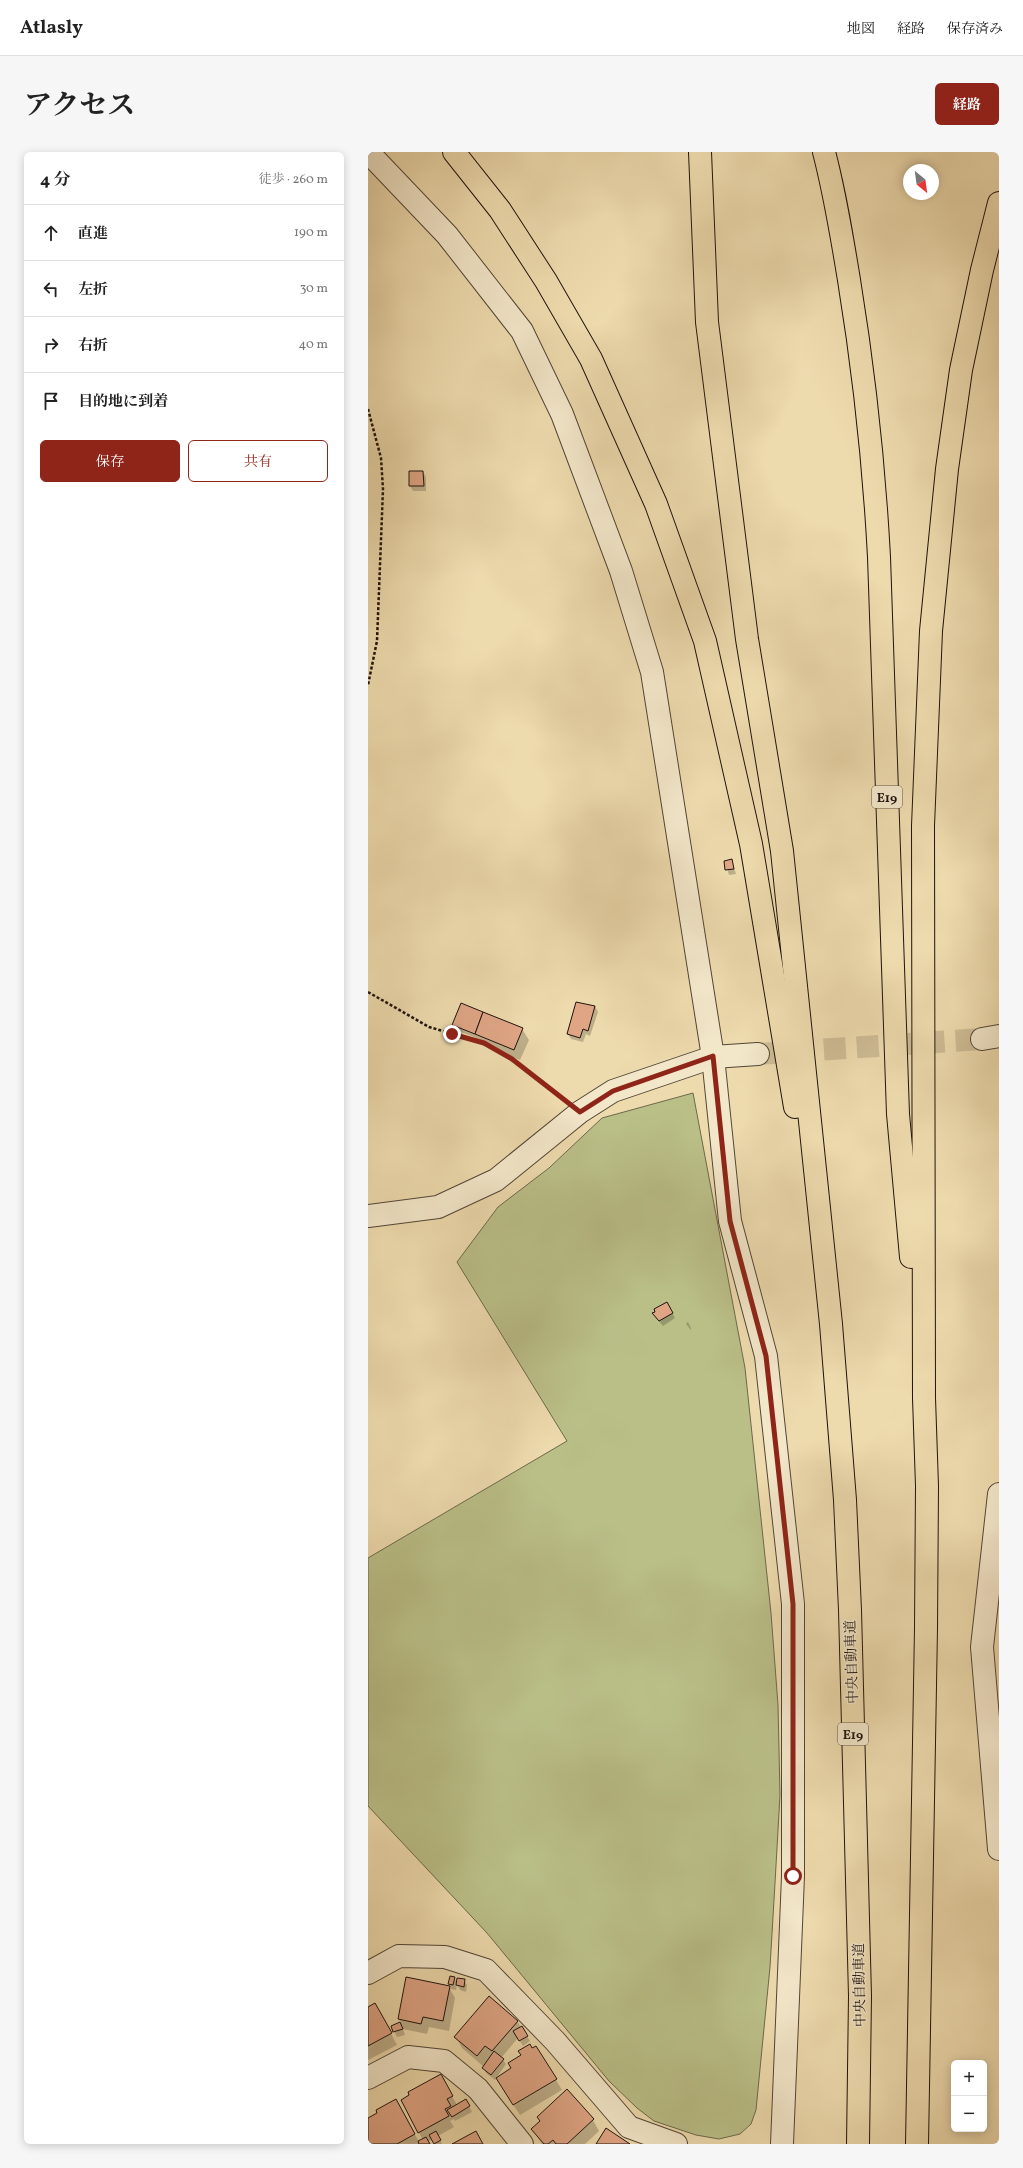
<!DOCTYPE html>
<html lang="ja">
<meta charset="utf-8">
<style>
body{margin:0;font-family:Vollkorn,"Noto Serif JP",serif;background:#f6f6f6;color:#222}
.controls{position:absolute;right:12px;bottom:12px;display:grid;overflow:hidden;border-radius:6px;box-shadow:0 2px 10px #0003}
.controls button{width:36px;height:36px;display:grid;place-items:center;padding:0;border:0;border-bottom:1px solid #e0e0e0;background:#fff;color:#222;font:20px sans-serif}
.compass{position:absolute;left:535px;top:12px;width:36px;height:36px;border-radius:50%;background:#fff;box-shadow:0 2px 10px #0003;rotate:151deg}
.stop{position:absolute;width:12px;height:12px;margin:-9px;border:3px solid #8f2418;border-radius:50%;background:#fff}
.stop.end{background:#8f2418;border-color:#fff;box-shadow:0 1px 4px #0008}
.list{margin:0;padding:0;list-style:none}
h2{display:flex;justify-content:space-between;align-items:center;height:52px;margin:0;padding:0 16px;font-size:17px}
h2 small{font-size:13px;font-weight:400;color:#767676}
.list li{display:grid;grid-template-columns:26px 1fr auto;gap:12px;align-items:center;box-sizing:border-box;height:56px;padding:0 16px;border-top:1px solid #e0e0e0}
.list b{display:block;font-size:15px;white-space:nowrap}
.list em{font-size:13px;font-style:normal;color:#767676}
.actions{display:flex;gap:8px;padding:12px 16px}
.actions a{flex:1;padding:9px 0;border:1px solid #8f2418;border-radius:6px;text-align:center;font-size:14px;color:#8f2418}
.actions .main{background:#8f2418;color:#fff}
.icon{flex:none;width:22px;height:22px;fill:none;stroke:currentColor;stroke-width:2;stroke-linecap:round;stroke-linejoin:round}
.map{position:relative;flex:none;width:631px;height:1992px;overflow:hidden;border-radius:6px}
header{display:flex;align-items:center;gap:24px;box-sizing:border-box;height:56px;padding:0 20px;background:#fff;border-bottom:1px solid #e0e0e0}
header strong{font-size:19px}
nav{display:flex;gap:22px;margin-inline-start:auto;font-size:14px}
.intro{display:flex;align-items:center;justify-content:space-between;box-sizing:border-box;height:96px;padding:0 24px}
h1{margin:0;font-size:28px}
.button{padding:10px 18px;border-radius:6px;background:#8f2418;color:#fff;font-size:14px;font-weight:700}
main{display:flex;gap:24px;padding:0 24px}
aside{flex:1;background:#fff;border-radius:6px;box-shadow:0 2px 10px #0003}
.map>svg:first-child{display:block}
.green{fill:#babf88;stroke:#6c694b}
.shadow{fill:#0003}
.building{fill:#dfa585;stroke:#1f130e}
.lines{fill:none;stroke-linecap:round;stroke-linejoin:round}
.minor-tunnel{stroke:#cebc95;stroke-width:22;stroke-dasharray:22 11;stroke-linecap:butt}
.minor-casing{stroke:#524536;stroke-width:24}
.highway-casing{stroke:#1f130e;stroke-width:24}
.path{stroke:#1f130e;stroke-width:2.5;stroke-dasharray:3 2;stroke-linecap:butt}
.minor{stroke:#f3e7ca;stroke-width:22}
.highway{stroke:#eddaad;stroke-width:22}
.route{stroke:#8f2418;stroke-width:5}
.labels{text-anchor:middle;stroke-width:3;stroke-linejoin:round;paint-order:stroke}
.shield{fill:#f3e7ca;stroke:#5f5346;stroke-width:1}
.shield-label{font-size:13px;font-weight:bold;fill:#1f130e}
.street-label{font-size:14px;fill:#1f130e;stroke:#f3e7ca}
</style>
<header>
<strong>Atlasly</strong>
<nav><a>地図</a><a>経路</a><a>保存済み</a></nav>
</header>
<div class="intro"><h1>アクセス</h1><a class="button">経路</a></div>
<main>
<aside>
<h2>4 分<small>徒歩 · 260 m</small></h2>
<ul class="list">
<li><svg class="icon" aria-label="ahead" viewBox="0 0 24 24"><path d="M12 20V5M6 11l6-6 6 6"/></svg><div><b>直進</b></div><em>190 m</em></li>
<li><svg class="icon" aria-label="left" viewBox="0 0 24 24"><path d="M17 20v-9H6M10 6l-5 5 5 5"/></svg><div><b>左折</b></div><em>30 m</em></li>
<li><svg class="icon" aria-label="right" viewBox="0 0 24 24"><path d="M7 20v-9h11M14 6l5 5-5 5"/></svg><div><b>右折</b></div><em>40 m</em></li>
<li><svg class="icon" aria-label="arrive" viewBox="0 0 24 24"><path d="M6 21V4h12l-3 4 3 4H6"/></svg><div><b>目的地に到着</b></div></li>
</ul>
<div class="actions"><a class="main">保存</a><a>共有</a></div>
</aside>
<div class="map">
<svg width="631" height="1992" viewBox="0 0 631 1992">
<rect width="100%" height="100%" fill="#eddaad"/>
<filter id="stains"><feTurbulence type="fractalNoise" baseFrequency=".005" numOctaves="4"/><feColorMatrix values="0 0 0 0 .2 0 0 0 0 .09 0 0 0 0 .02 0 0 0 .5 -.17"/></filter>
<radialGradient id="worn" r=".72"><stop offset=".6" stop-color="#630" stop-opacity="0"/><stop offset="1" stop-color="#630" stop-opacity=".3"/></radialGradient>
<!-- green -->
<path class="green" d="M325,941L377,1216L403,1461L410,1553L412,1643L407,1731L402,1815L388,1958L383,1972L372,1982L351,1987L328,1983L286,1969L269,1956L241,1929L119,1781L0,1654V1406L199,1289L89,1110L130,1055L181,1016L234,966Z"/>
<!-- shadow -->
<g class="shadow">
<path d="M42,320H55L58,325V339H45L42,334Z"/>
<path d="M364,709L368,722L361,723L357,710Z"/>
<path d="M227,854L230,860L222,884L218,882L215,890L203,887L200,882Z"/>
<path d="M85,873L154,877L161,888L152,908L114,893L111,887L88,878Z"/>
<path d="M299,1151L307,1166L295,1174L285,1162Z"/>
<path d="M320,1170L323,1176V1178L318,1172Z"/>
<path d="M86,1826L90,1832L96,1828L99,1833L98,1840L92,1838L89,1832L88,1838L82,1837L87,1846L81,1879L61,1875L59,1882L35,1877L37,1883L29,1885L24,1874L33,1871L31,1867L39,1827L83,1836L81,1832Z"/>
<path d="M0,1856L13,1863L29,1893L0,1908Z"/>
<path d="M149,1869L162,1889L155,1894L150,1886L133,1906L138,1912L127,1928L118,1921L116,1915L94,1896L88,1885Z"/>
<path d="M72,1923L89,1953L98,1948L104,1960L87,1969L86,1967L82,1969L86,1975L70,1984L74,1992H67L64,1987L60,1990L61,1992H0V1967L28,1948L51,1990L55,1988L34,1949Z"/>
<path d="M188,1928L194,1938L152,1963L135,1937Z"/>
<path d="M199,1939L225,1968L231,1979L217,1992H174L164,1977Z"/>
</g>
<!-- building -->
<g class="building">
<path d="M41,319H55L56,334H41Z"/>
<path d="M364,707L366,717L357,718L356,709Z"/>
<path d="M208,850L227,854L220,879L215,877L212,886L199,882Z"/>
<path d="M93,851L115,860L107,882L84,873Z"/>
<path d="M115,860L155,876L146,898L107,882Z"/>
<path d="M299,1150L305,1161L291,1169L284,1161L287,1160L286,1157Z"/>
<path d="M82,1824L87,1825L85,1833L80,1832Z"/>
<path d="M38,1825L82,1834L75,1869L55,1865L53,1872L30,1867Z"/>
<path d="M89,1826L97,1827L96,1835L88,1833Z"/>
<path d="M121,1844L150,1869L124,1899L117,1894L109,1904L86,1885Z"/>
<path d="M7,1851L24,1881L0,1894V1855Z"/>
<path d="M32,1870L35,1877L25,1880L23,1874Z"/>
<path d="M154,1874L160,1884L151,1889L145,1879Z"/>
<path d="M162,1892L164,1896L168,1894L189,1927L145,1953L128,1926L143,1916L140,1911L153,1903L150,1899Z"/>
<path d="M126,1899L136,1907L123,1923L114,1916Z"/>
<path d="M73,1922L85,1944L79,1947L83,1954L77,1957L81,1964L50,1981L33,1948L41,1943L40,1940Z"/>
<path d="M199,1937L226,1967L199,1992H188L185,1988L180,1992H176L163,1977L172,1969L169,1965Z"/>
<path d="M28,1947L47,1982L29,1992H0V1966L9,1961L8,1958Z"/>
<path d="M98,1947L102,1954L84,1965L79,1958Z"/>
<path d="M238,1976L262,1992H228Z"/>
<path d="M68,1979L73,1988L66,1992L61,1983Z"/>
<path d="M108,1979L115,1992H84Z"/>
<path d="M58,1985L62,1992H51L50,1989Z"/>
</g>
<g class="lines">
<!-- minor-tunnel -->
<path class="minor-tunnel" d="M390,902L614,887"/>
<defs>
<g id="minor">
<path d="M0,0L79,83L154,179L194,262L253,419L284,520L345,905L362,1069L398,1204L425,1452V1724L414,1992"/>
<path d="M614,887L631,884"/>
<path d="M0,1064L70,1055L128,1028L212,960L245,939L345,905L390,902"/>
<path d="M631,1342L614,1495L631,1697"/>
<path d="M0,1821L31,1804L77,1805L118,1818L187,1889L261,1975L308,1992"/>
<path d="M0,1926L40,1905L76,1909L110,1937L154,1992"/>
</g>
<g id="highway">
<path d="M86,0L132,58L178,129L223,207L288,352L337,489L383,692L427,955"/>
<path d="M332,0L339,170L379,487L414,699L463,1172L477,1348L482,1458L492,1844L490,1992"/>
<path d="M456,0C467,42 474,85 481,128C496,220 506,311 511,405L530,962L543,1105"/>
<path d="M549,1992L558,1476L559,1334L556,1246L555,674L563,479L579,317L593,218L614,118L631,51"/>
</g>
</defs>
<!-- minor casing -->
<use href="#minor" class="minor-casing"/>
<!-- highway casing -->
<use href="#highway" class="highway-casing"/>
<!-- path -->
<g class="path">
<path d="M0,257L13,306L15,337L9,489L0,533"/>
<path d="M0,840L61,875L116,891L144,907L191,944"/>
</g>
<!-- minor -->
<use href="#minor" class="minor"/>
<!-- highway -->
<use href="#highway" class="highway"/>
</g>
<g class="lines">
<!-- route -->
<path class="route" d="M84,882L116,891L144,907L212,960L245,939L345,904L362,1069L398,1204L425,1452V1724"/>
</g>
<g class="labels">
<!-- shield labels -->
<g class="shield">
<rect x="504" y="634" width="30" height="22" rx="3"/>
<rect x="470" y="1571" width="30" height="22" rx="3"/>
</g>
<g class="shield-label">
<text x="519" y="650">E19</text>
<text x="485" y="1587">E19</text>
</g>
<!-- street labels -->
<g class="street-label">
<text transform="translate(483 1510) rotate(-92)" y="5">中央自動車道</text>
<text transform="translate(491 1833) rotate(-91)" y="5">中央自動車道</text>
</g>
</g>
<rect width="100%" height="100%" filter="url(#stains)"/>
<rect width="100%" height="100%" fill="url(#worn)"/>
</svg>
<div class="controls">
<button>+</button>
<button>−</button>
</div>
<svg class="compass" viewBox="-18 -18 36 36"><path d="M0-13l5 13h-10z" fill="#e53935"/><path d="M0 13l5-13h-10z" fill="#767676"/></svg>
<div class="stop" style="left:425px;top:1724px"></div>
<div class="stop end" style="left:84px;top:882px"></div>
</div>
</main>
